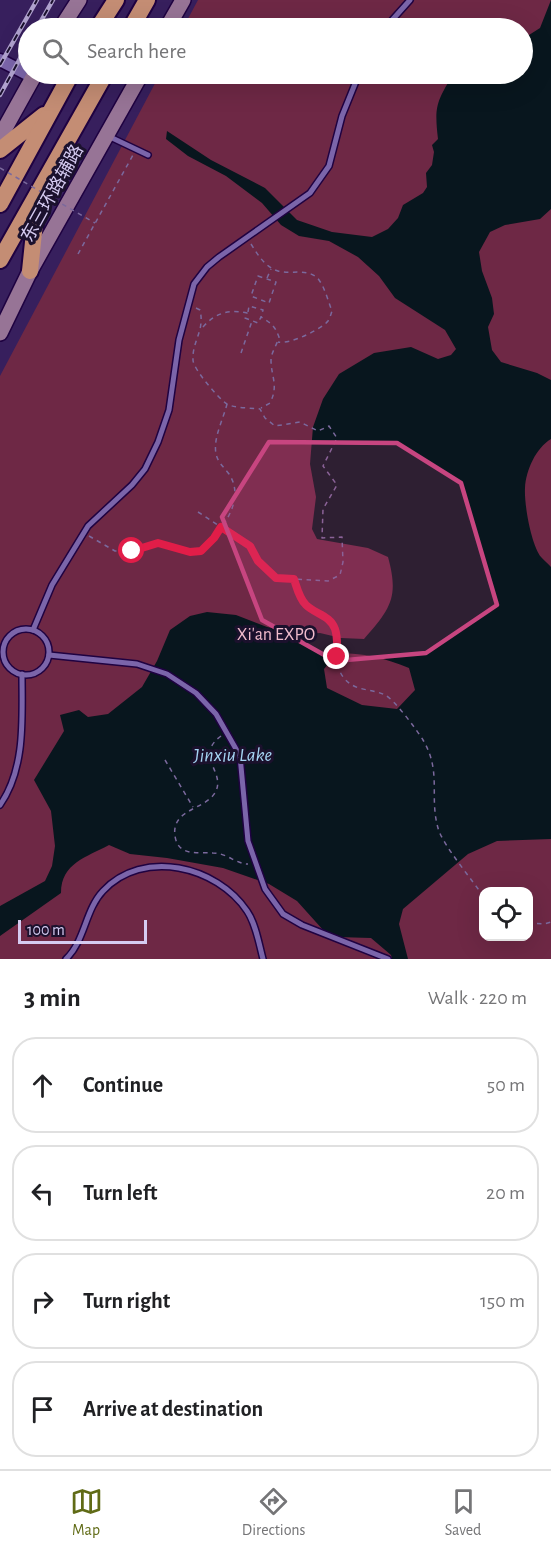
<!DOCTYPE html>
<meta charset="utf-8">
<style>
body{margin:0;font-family:"Alegreya Sans","Noto Sans SC",sans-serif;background:#f6f6f6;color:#202124}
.controls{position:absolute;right:18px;bottom:18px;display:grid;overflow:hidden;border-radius:12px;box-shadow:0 6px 24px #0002}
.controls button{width:54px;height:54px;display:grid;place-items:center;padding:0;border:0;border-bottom:2px solid #e0e0e0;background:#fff;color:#202124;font:30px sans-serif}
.scale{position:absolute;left:18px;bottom:15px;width:129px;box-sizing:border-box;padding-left:6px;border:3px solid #d5cbf1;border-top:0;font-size:16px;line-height:21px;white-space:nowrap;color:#d5cbf1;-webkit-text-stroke:4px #1b112d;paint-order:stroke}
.stop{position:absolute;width:18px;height:18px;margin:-14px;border:4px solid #e11d48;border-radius:50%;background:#fff}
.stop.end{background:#e11d48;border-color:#fff;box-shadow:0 2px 6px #0008}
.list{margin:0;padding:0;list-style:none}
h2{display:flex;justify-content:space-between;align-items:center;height:78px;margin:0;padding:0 24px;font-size:26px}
h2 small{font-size:20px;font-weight:400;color:#757577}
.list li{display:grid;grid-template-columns:39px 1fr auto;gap:18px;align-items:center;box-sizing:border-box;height:96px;margin:0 12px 12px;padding:0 12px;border:2px solid #e0e0e0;border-radius:24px}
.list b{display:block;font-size:22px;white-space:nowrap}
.list em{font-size:20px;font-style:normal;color:#757577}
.icon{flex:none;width:33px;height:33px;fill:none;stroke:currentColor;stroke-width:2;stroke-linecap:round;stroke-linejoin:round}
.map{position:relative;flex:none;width:551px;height:959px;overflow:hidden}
.search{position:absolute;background:#fff;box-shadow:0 6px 24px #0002;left:18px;right:18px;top:18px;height:66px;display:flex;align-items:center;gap:15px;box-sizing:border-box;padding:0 21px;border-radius:33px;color:#757577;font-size:22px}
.sheet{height:510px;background:#fff}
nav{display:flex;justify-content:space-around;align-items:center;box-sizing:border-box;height:84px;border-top:2px solid #e0e0e0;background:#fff;font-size:16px;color:#757577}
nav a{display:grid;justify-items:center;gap:3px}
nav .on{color:#606b16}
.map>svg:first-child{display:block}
.green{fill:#6e2845;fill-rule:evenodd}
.water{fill:#08161e;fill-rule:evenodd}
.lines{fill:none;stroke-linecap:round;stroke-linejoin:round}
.service-casing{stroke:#1f0241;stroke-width:8}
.tertiary-casing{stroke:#1f0241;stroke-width:15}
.secondary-casing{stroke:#1f0241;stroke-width:18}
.trunk-casing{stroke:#1f0241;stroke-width:20}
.path{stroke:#7b699d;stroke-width:1.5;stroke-dasharray:4.5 4.5;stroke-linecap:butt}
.service{stroke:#7b65aa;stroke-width:5}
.tertiary{stroke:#7b65aa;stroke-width:12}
.secondary{stroke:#977496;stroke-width:15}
.trunk{stroke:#c48d74;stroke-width:16}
.rail-casing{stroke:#b0a2ce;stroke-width:4.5}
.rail{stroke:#1b112d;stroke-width:2;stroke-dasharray:7;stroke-linecap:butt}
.path-bridge{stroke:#7b699d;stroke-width:1.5;stroke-dasharray:4.5 4.5;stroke-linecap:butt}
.route{stroke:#e11d48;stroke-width:8}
.marked{fill:#c74580;fill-opacity:0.2;stroke:#c74580;stroke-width:4.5;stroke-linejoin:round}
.labels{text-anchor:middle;stroke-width:6;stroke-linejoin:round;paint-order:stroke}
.street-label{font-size:18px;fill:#d5cbf1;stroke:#1b112d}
.park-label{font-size:18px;fill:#f0bbcc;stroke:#1b112d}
.water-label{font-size:20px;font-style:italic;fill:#a5d4f3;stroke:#1b112d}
</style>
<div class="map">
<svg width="551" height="959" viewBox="0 0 551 959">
<rect width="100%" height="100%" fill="#371f5d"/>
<!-- green -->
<path class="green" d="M198,0H551V959H0V376L160,74H522V28H183ZM484,891H528V936H484Z"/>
<!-- water -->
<path class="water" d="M551,0V209L540,219L505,225L490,232L479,252L482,271L492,298L494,314L488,327L492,350L501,362L537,373L551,380V439C536,448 526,470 525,488C524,504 531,544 541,557C544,560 548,564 551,567V839L497,841L468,854L403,909L399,924L408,959H392L391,955L371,938L337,937L324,931L297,901L269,884L223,868L167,858L130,854L109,845C87,857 61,863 61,893L0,936V906L45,881L52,866L55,846L51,811L34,780L64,731L60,715L79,710L88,717L108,714L142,687L157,661L170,630L190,616L207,612L236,615L267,627L300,634L320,633L341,638L364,639C391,608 399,597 388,557L368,548L317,539L312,529L316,497L310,464L313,427L323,399L339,374L374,353L411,347L438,359L451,355L456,349L445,330L395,298L379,276L358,257L329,241L299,236L281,225L262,203L226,176L188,156L166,139L167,131L211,160L265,188L297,220L332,232L372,237L388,229L398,218L403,205L423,193L427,187L426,173L432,165L434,152L432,145L438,139C434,105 437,102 453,74H522L523,46L529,35L540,28ZM337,653C363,653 385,658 409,668L415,690L397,709L362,705L327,688L324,669Z"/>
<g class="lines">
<defs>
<g id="service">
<path d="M385,28L410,0"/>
<path d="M108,136L148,155"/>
<circle cx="26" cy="652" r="23"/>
<path d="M33,630L52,585L88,526L132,485L145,469L158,442L169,410L179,340L194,284L207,267L219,257L310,193L329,166L342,116L359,74"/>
<path d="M49,655L137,664L167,674L196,693L216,714L240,756L248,841L265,889L283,914L302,925L388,959"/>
<path d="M0,805C26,768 22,717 22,674"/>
<path d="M66,959C85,941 85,910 103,891C143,848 217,866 247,911C256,924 259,944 263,959"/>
</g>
<path id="tertiary" d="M0,60L33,77"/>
<g id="secondary">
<path d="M61,28L79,0"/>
<path d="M167,28L183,0"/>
<path d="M0,137L35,74"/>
<path d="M0,333L30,271L141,74"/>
</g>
<g id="trunk">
<path d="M98,28L116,0"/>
<path d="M131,28L147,0"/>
<path d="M0,150L44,115"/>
<path d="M0,204L71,74"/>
<path d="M0,260L105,74"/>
<path d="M30,271L38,194"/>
</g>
</defs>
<!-- service casing -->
<use href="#service" class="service-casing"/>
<!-- tertiary casing -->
<use href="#tertiary" class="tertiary-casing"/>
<!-- secondary casing -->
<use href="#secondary" class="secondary-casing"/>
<!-- trunk casing -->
<use href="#trunk" class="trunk-casing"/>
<!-- path -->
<g class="path">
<path d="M251,244C258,255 265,267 278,271C291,275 309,267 319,280C325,288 328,301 332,311C331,314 330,318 328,321C322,329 289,345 278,342"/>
<path d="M78,254L133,155"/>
<path d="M258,276L276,282L269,303L251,296Z"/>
<path d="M267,278L271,269"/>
<path d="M196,308L200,310C205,331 192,341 193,360C193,369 220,400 227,404C233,408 252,408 260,409L265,418L275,426L300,422L318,431L329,426L337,438L323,466L337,485L323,509L322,538L342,537L343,562L340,575L328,581L294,579"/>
<path d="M248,312L249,306L263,310L261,317"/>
<path d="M203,327C215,313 229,309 247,313L245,318L258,323L261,317C271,323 275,326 279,337C277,345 271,353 271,360C271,377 279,385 270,403L261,408"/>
<path d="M241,353L252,321"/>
<path d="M198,512L250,546L258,561L276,578L294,579C297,589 300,600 308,606C317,613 328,616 334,625C343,641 331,663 344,678C355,692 371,688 385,695C393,698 417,730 423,740C442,772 429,796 438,828C442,844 473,881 484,897"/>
<path d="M89,536L115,551H132L158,543L190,552L201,551C220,532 247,501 229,474C224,467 218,463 216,454C213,438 223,420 227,404"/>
<path d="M221,736C194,756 225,771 216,791C207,810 171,808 175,836C178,857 199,852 213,853C227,853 236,864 248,864"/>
<path d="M165,760L193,807"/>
<path d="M528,923L544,924L551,922"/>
</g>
<!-- service -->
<use href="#service" class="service"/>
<!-- tertiary -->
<use href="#tertiary" class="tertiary"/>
<!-- secondary -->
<use href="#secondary" class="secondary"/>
<!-- trunk -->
<use href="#trunk" class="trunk"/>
<defs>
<g id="rail">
<path d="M37,28L53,0"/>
<path d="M0,65L37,0"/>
<path d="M0,95L28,44"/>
</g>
</defs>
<!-- rail casing -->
<use href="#rail" class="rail-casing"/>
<!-- rail -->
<use href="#rail" class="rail"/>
<!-- path-bridge -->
<path class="path-bridge" d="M0,168L95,223"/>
</g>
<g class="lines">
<!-- route -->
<path class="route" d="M132,551L158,543L190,552L201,551L214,538L221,527L250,546L258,561L276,578L294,579C297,588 299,598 306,605C315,614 330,615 335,629C338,637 337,648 337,657"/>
</g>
<!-- marked area -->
<path class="marked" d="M269,442L397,443L461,483L497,605L426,653L335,661L262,620L222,517Z"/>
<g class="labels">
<!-- street labels -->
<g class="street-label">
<text transform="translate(52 193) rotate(-61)" y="6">东三环路辅路</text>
</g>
<!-- park labels -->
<g class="park-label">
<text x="276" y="640">Xi'an EXPO</text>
</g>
<!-- water labels -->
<g class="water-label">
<text x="233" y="761">Jinxiu Lake</text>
</g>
</g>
</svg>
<div class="controls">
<button><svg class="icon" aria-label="locate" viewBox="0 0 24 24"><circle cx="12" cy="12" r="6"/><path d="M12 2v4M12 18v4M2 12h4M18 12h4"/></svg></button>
</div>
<div class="scale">100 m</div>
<div class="stop" style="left:132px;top:551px"></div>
<div class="stop end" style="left:337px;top:657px"></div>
<div class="search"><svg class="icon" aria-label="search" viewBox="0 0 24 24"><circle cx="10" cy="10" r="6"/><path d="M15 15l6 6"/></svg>Search here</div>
</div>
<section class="sheet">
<h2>3 min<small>Walk · 220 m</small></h2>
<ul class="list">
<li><svg class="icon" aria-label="ahead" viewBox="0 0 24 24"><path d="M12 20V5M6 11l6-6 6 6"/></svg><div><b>Continue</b></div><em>50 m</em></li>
<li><svg class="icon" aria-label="left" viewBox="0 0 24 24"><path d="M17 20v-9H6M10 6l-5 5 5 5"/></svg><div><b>Turn left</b></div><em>20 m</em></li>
<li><svg class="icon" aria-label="right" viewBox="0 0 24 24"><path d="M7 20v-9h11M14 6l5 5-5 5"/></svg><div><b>Turn right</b></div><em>150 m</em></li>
<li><svg class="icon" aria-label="arrive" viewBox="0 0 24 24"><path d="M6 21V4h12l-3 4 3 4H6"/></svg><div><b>Arrive at destination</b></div></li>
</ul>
</section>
<nav>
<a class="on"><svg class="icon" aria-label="map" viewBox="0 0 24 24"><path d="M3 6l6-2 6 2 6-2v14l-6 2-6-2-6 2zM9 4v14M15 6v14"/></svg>Map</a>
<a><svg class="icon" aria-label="directions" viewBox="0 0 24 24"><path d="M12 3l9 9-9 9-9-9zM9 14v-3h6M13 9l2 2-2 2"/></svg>Directions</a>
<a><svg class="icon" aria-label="saved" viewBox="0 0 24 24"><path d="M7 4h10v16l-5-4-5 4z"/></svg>Saved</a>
</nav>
